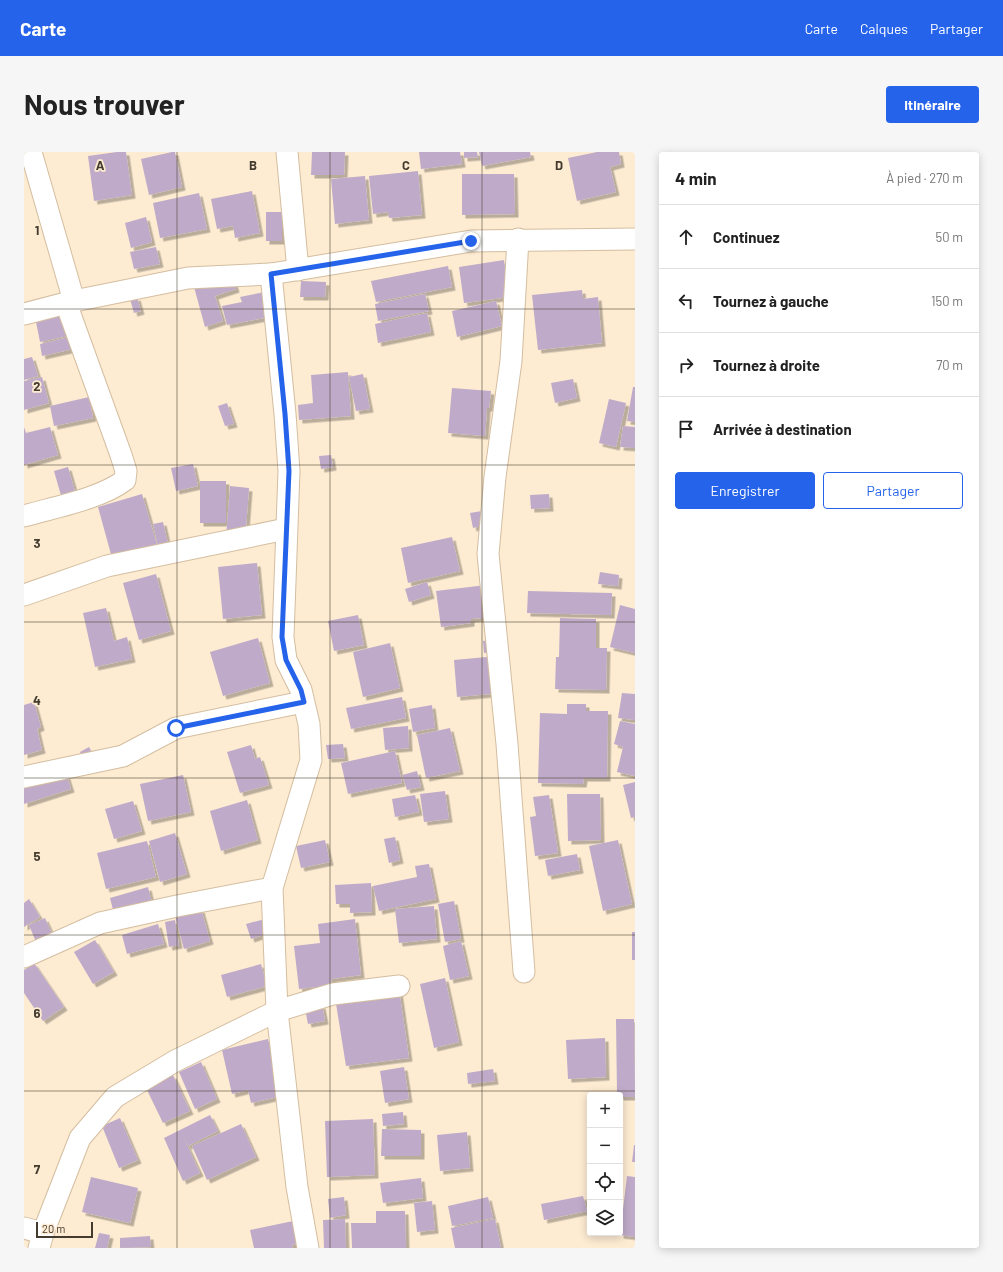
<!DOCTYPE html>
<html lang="fr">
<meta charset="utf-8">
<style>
body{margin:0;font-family:Barlow,sans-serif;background:#f6f6f6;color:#222}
.controls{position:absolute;right:12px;bottom:12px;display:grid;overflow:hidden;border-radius:4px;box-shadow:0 2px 10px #0003}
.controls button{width:36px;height:36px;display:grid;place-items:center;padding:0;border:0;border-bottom:1px solid #e0e0e0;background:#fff;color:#222;font:20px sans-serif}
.scale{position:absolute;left:12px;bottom:10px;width:57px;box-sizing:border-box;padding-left:4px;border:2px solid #433b2e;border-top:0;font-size:11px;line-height:14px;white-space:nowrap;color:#433b2e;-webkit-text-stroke:3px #fdebd2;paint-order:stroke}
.stop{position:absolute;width:12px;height:12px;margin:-9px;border:3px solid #2563eb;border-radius:50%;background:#fff}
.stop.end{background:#2563eb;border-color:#fff;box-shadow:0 1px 4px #0008}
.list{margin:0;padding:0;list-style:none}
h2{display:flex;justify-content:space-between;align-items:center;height:52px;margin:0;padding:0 16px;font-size:17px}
h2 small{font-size:13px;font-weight:400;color:#767676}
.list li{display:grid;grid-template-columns:26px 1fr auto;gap:12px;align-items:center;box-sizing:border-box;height:64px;padding:0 16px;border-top:1px solid #e0e0e0}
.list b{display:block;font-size:15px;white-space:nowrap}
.list em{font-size:13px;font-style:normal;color:#767676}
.actions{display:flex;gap:8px;padding:12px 16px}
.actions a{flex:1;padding:9px 0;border:1px solid #2563eb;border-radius:4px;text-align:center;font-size:14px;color:#2563eb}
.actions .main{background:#2563eb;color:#fff}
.icon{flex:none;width:22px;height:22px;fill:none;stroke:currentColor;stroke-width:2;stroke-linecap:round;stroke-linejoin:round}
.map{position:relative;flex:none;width:611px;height:1096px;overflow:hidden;border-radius:4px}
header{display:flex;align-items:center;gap:24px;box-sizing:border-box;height:56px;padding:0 20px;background:#2563eb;color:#fff}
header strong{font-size:19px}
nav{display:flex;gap:22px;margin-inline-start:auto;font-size:14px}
.intro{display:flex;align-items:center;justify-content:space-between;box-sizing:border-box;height:96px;padding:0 24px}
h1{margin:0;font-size:28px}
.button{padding:10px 18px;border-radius:4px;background:#2563eb;color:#fff;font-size:14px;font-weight:700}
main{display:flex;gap:24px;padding:0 24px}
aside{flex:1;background:#fff;border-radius:4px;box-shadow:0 2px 10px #0003}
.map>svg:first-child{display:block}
.building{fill:#bfabc9;filter:url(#shadow)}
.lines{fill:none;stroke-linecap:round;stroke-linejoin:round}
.minor-casing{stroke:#d4bea0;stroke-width:23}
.minor{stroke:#fff;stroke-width:21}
.route{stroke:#2563eb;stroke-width:5}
.grid{fill:none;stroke:#433b2e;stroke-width:1;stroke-opacity:0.55}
.grid-label{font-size:13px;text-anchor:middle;font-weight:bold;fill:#433b2e;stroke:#fdebd2;stroke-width:3.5;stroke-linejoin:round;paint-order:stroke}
</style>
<header>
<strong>Carte</strong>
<nav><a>Carte</a><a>Calques</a><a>Partager</a></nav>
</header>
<div class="intro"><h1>Nous trouver</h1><a class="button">Itinéraire</a></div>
<main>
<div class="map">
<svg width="611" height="1096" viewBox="0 0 611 1096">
<defs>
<filter id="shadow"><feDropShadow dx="3.5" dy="3.5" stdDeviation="0" flood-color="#0004"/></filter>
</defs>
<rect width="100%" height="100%" fill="#fdebd2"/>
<!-- building -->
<g class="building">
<path d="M93,0H102L108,43L70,49L64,4Z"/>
<path d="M148,0H151L158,35L125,43L117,7Z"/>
<path d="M288,0H321L320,23H287Z"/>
<path d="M395,0H436L438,12L397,17Z"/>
<path d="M440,0H453L454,5L440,6Z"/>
<path d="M455,0H506L507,5L458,14Z"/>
<path d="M573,0H595L597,12L586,15L592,40L553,49L544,6Z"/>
<path d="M394,19L398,63L365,66L364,60L349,62L345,24Z"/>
<path d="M438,22H490L491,62L438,63Z"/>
<path d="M341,24L345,68L311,72L307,27Z"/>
<path d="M228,39L236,81L211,86L209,74L193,77L187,47Z"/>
<path d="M175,41L183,77L136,86L129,51Z"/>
<rect x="242" y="60" width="16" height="29"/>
<path d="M122,65L128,90L107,96L101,71Z"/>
<path d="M132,95L136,112L110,117L106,100Z"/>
<path d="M480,108L485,145L440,151L435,115Z"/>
<path d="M424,114L428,135L352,150L347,129Z"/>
<path d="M208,124L212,137L191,144L199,169L181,175L170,135Z"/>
<path d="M277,129L302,130L301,145H276Z"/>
<path d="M558,138L559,147L574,145L578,191L514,198L508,143Z"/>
<path d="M240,140L245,165L203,173L198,154L218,150L216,145Z"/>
<path d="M401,142L405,159L354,169L351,152Z"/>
<path d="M113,145L117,159L110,161L106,147Z"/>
<path d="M472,149L478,174L433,185L428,159Z"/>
<path d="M42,158L48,183L16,190L11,165Z"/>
<path d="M403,161L407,180L354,191L351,172Z"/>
<path d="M46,185L49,197L18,204L16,192Z"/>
<path d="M8,205L14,224L0,228V207Z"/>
<path d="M324,220L327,264L275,268L274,253L289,251L287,223Z"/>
<path d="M339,222L346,257L332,259L325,225Z"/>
<path d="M18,225L25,251L0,258V229Z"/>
<path d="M549,227L553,246L531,251L527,231Z"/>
<path d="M609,235H611V270L603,269Z"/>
<path d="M428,236L467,239L465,256H463L461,284L424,281Z"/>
<path d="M65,245L69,266L30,274L26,254Z"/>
<path d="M585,247L602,251L592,295L575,291Z"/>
<path d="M203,251L210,272L201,274L194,254Z"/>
<path d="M599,274L611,275V296L596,295Z"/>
<path d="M0,275L2,281L26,275L34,303L0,313Z"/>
<path d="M307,303L309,315L297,317L295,304Z"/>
<path d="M169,312L174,334L152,339L147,316Z"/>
<path d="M44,315L52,343L38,347L30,319Z"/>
<rect x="176" y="329" width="26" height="42"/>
<path d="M206,334L225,336L221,388L202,386Z"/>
<path d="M118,342L133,393L88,406L74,355Z"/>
<path d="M525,342L526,356L507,357L506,343Z"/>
<path d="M458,359L461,373L449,376L446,361Z"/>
<path d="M139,370L144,392L134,394L129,372Z"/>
<path d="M428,385L436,419L384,431L377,396Z"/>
<path d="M233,411L238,463L199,467L194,415Z"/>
<path d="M576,420L595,423L594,434L574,432Z"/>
<path d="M132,422L147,479L115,488L99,431Z"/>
<path d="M403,430L407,443L385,450L381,437Z"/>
<path d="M462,433L466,465L447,467V471L417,475L412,439Z"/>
<path d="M504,439L588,441L587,463L503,461Z"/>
<path d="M596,453L611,457V501L586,495Z"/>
<path d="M82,456L90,489L103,485L108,507L71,515L59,461Z"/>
<path d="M334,463L340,493L310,499L304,469Z"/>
<path d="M536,466L572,467V496H583L582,538L531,537L532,505H535Z"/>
<path d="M234,486L246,531L199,544L186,500Z"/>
<path d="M471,487L472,500L460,501L459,489Z"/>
<path d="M366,491L376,536L339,545L329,500Z"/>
<path d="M473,504L477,541L433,545L430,508Z"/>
<path d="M598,541L611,542V568L594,566Z"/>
<path d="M378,545L382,566L327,577L322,556Z"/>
<path d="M10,550L17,575L13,577L18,598L0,603V553Z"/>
<path d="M543,552H562V559H584L583,626H560L559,632L514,631L516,561L543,562Z"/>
<path d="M408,553L411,576L389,580L385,557Z"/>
<path d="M596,569L611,572V624L593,620L599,595L590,592Z"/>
<path d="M384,574L385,596L361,598L359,576Z"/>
<path d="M426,576L436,619L402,626L393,583Z"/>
<path d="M319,592L321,606L304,607L302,593Z"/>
<path d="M227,593L231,607L236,605L245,633L216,641L203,600Z"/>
<path d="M65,595L73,610L63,614L56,600Z"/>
<path d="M371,599L378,631L324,642L317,611Z"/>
<path d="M393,619L397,635L383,638L378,623Z"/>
<path d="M42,621L47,637L0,652V634Z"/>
<path d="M159,623L167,660L124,669L116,632Z"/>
<path d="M611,630V665L607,666L599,633Z"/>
<path d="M421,639L425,667L400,670L396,642Z"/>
<path d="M543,642H576L577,688L544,689Z"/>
<path d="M391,643L395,660L371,665L368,647Z"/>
<path d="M525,643L534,701L511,704L506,665L512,664L509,645Z"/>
<path d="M223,648L234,688L197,699L186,659Z"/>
<path d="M109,649L118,679L90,687L81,657Z"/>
<path d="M151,681L163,722L136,730L125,689Z"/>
<path d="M371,685L376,708L365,711L360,687Z"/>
<path d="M301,688L306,710L277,716L272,694Z"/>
<path d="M594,688L608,752L579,759L565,694Z"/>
<path d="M123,689L132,725L82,737L73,701Z"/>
<path d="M553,702L556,718L524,724L521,708Z"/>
<path d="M405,712L412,747L355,759L349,734L393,725L391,714Z"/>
<path d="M347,731L348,760L326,761V752H312L311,733Z"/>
<path d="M124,735L129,755L91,766L86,746Z"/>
<path d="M5,747L16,765L0,775V751Z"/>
<path d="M430,749L437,787L421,790L414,752Z"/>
<path d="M410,754L413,787L375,791L371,757Z"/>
<path d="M177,757L186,789L160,797L151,764Z"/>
<path d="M21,766L33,793L16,800L5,773Z"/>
<path d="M241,767L245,781L227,787L222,772Z"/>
<path d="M331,767L337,823L307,827L308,833L275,837L270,794L296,791L294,772Z"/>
<path d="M151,768L155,793L145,795L141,770Z"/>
<path d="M134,772L140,792L103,802L98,783Z"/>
<rect x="608" y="780" width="3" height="28"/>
<path d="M71,788L90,820L69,832L50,800Z"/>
<path d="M437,789L445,824L426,828L419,794Z"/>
<path d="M10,811L40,855L19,869L0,841V818Z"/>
<path d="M237,812L243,834L203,845L197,823Z"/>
<path d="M421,826L435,890L410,896L396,832Z"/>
<path d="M374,831L385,906L322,914L310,839Z"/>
<path d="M298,853L301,869L284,872L281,857Z"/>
<path d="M592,867H610L611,945H596V943H593Z"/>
<path d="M581,886L582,925L544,927L542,888Z"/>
<path d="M244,887L258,944L227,951L224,938L208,942L198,898Z"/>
<path d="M177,910L193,947L171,957L155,920Z"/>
<path d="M380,915L385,947L361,951L356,919Z"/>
<path d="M469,917L471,929L444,932L443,921Z"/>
<path d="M149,923L166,959L139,971L122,936Z"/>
<path d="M379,960L380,972L359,974L358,962Z"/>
<path d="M186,963L194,979L164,994L158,982L176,1021L159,1029L140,986Z"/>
<path d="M96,966L114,1008L95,1016L78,974Z"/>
<path d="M349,967L351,1023L303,1025L301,969Z"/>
<path d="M217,972L232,1005L183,1028L168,994Z"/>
<path d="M358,977L397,978V1004H357Z"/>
<path d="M443,980L446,1016L416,1019L413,983Z"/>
<path d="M610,993H611V1010H608Z"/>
<path d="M603,1024L611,1025V1085L596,1083Z"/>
<path d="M67,1025L114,1036L106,1071L58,1060Z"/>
<path d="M397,1026L399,1046L359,1051L356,1031Z"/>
<path d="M559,1044L563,1059L520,1068L517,1052Z"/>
<path d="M320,1045L322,1063L306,1066L304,1047Z"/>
<path d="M464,1045L469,1066L428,1074L424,1054Z"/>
<path d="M408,1049L411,1078L393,1080L390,1051Z"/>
<path d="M352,1059H381L382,1096H328L327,1071H352Z"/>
<path d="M321,1067L322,1096H300L299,1068Z"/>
<path d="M471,1067L477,1096H431L427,1076Z"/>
<path d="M274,1068L279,1091L268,1093L269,1096H230L226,1078Z"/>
<path d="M75,1081L86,1083L83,1096H71Z"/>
<path d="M126,1084L127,1095L96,1096V1086Z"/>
</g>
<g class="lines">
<defs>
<g id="minor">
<path d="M7,0L50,149"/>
<path d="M263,0L274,118"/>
<path d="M494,87L487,209L471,325L464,402L483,592L500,820"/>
<path d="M247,122L261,262L265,319L259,485L262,508L277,538L285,572L287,608L248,736L253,859L273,1035L284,1096"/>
<path d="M0,162L50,149L164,126L247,122L447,89L611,87"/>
<path d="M0,364C31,355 76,347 101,328L102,319L97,303L42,151"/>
<path d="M0,443L83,414L262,377"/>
<path d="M0,625L99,604L152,576L279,550"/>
<path d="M0,805L76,771L153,754L248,736"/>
<path d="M0,1076L19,1081"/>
<path d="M15,1096L19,1081L56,986L91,945L151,909L253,859L309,842L375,834"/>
</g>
</defs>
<!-- minor casing -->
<use href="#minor" class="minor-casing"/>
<!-- minor -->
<use href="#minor" class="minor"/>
</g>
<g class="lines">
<!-- route -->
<path class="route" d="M152,576L280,550L277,538L262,508L258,485L265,319L261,262L247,122L447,89"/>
</g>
<!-- grid -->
<path class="grid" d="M153,0V1096M306,0V1096M458,0V1096M0,157H611M0,313H611M0,470H611M0,626H611M0,783H611M0,939H611"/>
<g class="grid-label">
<text x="76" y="18">A</text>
<text x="229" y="18">B</text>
<text x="382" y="18">C</text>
<text x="535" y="18">D</text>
<text x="13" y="83">1</text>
<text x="13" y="239">2</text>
<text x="13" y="396">3</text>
<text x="13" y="553">4</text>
<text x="13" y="709">5</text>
<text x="13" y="866">6</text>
<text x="13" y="1022">7</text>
</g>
</svg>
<div class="controls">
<button>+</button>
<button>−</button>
<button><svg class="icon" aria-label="locate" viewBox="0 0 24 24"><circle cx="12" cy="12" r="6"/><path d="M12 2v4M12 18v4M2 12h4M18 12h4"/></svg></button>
<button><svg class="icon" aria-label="layers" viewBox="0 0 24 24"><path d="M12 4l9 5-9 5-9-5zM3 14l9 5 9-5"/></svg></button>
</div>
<div class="scale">20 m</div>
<div class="stop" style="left:152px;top:576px"></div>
<div class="stop end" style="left:447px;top:89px"></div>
</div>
<aside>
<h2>4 min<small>À pied · 270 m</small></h2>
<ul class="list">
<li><svg class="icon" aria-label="ahead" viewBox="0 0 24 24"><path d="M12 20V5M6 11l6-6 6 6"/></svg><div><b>Continuez</b></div><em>50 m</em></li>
<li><svg class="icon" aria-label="left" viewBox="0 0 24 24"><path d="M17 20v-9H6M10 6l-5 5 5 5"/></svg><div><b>Tournez à gauche</b></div><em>150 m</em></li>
<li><svg class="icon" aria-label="right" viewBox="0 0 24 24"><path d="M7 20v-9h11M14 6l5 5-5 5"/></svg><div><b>Tournez à droite</b></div><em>70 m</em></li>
<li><svg class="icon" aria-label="arrive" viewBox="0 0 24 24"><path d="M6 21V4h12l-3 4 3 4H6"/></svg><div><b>Arrivée à destination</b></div></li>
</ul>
<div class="actions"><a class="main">Enregistrer</a><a>Partager</a></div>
</aside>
</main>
